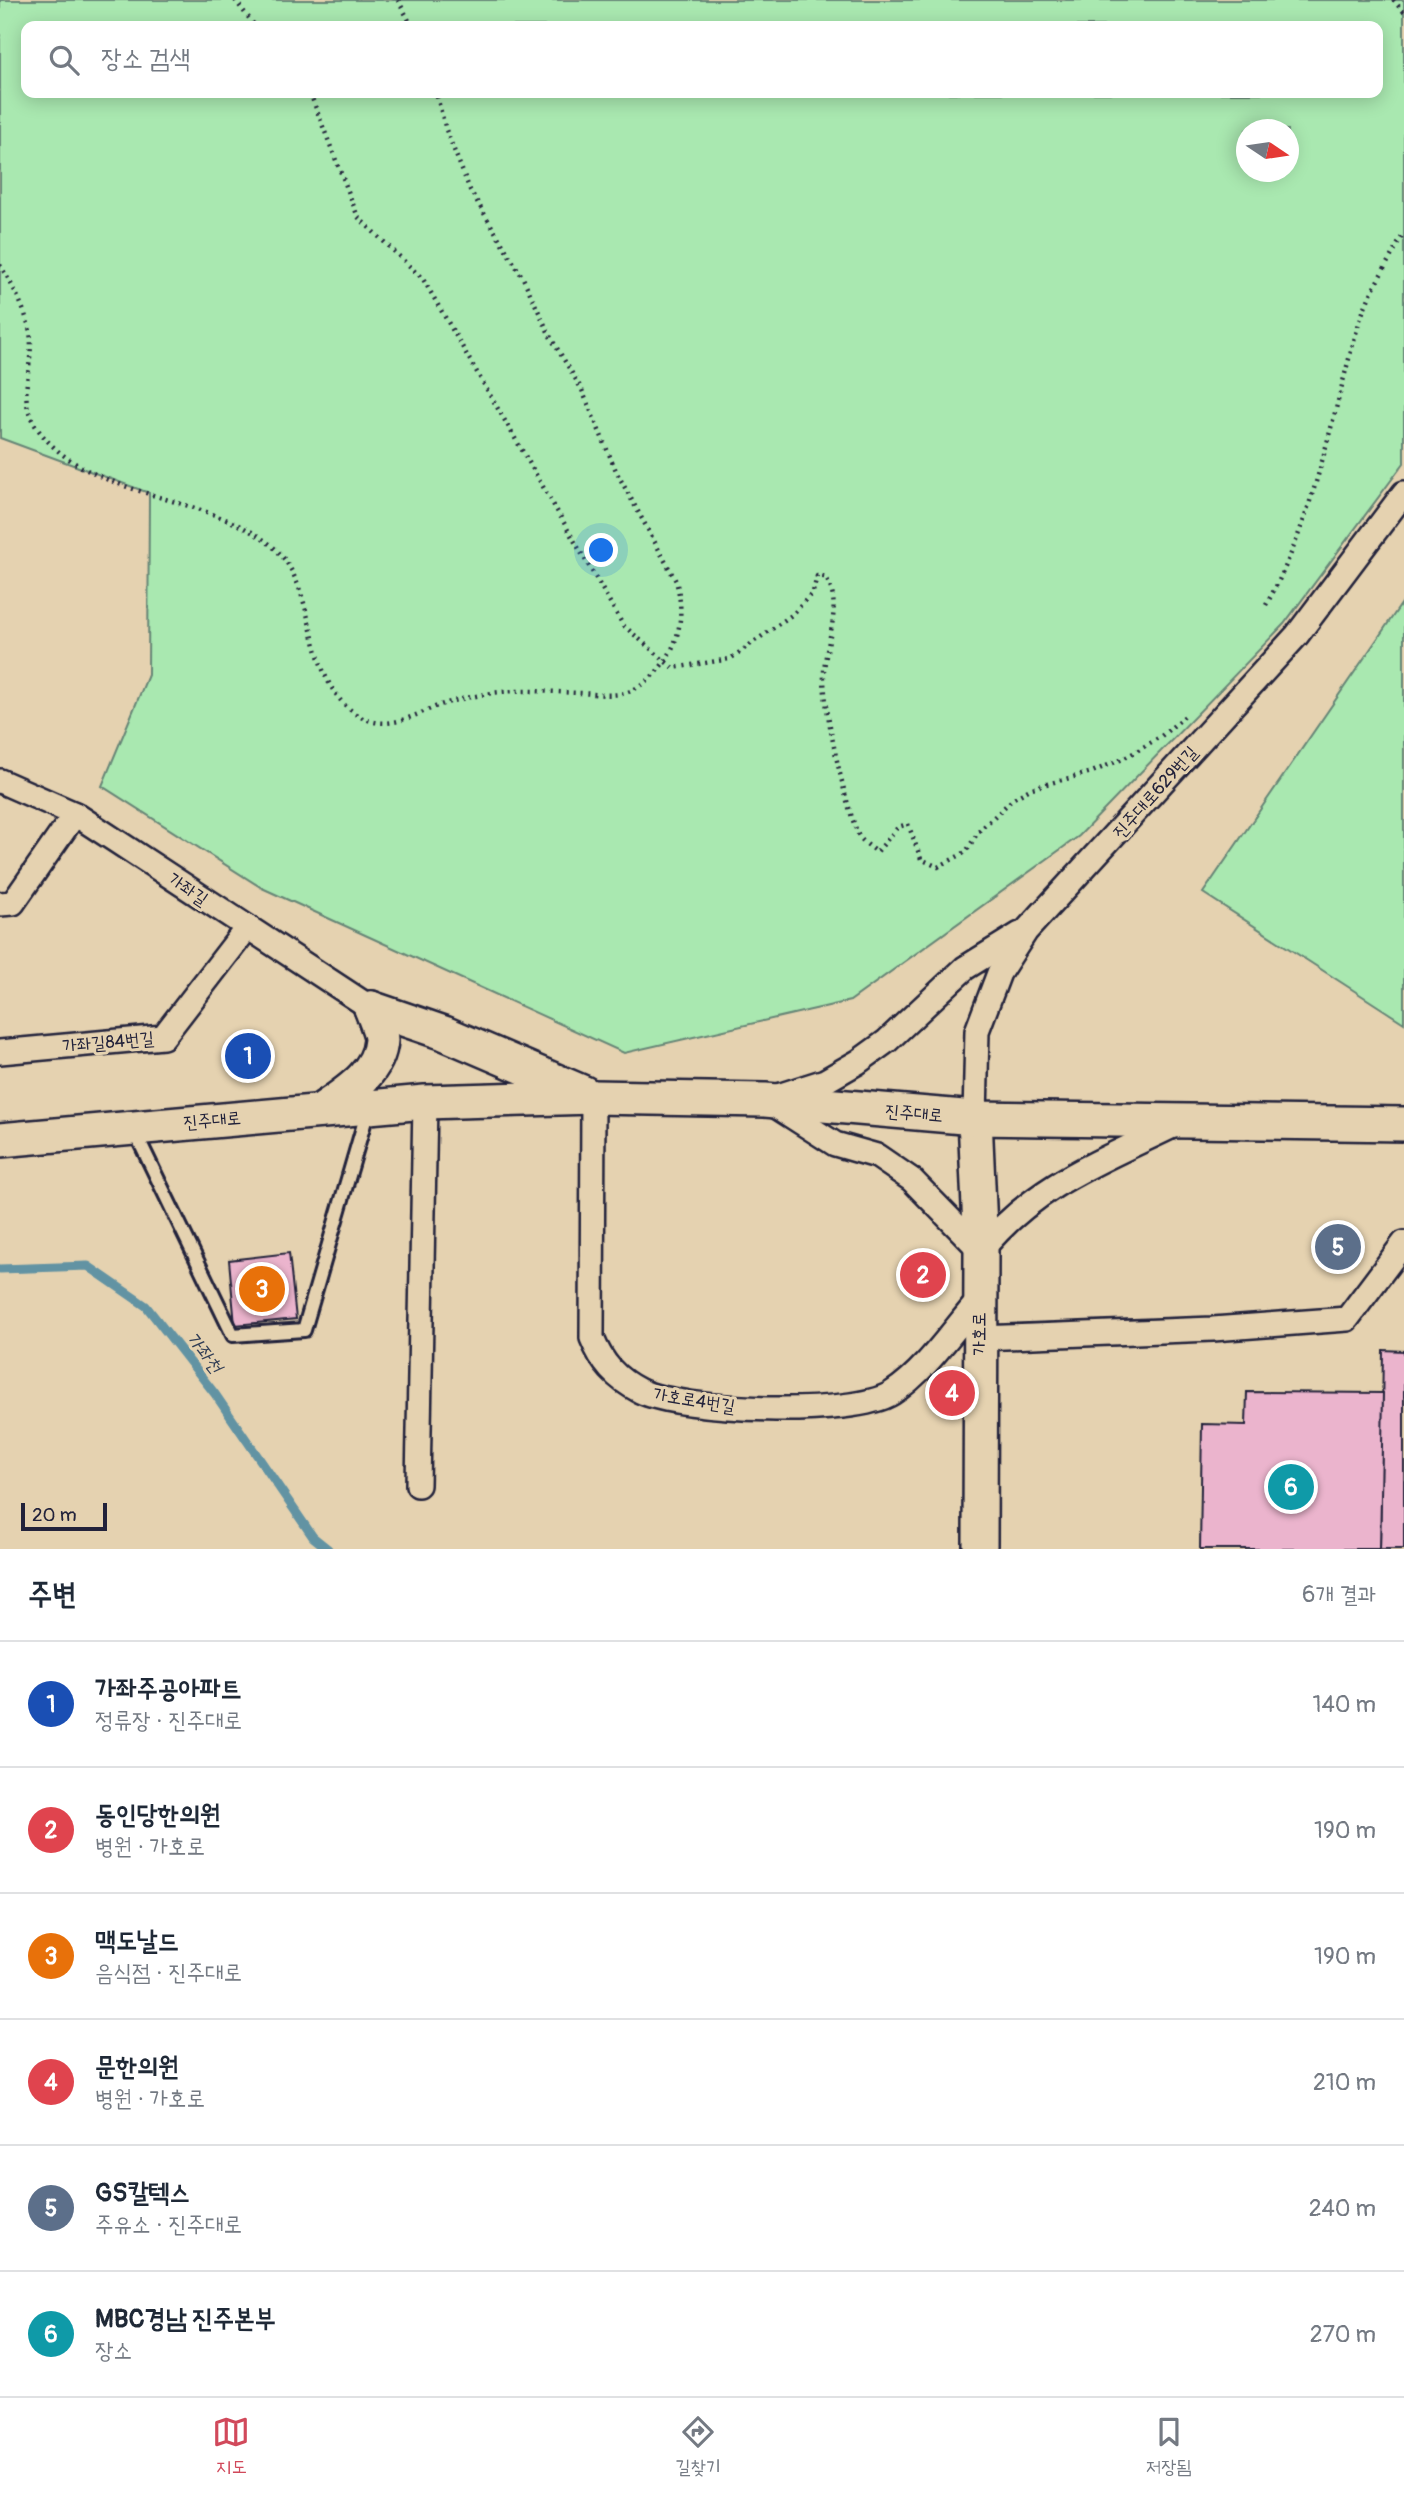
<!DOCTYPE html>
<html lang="ko">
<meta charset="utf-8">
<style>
body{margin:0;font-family:Pangolin,"Poor Story",sans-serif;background:#f6f6f7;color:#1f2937}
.compass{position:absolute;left:1236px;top:119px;width:63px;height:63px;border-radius:50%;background:#fff;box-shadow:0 4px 18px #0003;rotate:103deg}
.scale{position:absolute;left:21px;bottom:18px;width:86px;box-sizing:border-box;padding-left:7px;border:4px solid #22223b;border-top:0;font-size:19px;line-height:24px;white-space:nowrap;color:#22223b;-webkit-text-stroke:5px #e5d2b0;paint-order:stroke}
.you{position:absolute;left:602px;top:551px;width:24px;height:24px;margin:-18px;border:5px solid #fff;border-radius:50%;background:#1a73e8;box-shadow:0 0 0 10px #1a73e833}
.badge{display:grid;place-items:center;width:46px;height:46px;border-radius:50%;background:#d1495b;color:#fff;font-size:23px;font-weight:700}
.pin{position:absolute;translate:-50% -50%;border:4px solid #fff;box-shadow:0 2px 7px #0006}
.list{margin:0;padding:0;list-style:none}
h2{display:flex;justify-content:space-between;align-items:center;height:91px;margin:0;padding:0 28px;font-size:30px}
h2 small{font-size:23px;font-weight:400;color:#747a83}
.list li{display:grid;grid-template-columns:46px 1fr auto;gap:21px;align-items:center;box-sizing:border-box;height:126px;padding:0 28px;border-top:2px solid #e0e1e3}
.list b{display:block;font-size:26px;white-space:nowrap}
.list p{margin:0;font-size:23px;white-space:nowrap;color:#747a83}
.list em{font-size:23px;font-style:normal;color:#747a83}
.icon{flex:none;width:38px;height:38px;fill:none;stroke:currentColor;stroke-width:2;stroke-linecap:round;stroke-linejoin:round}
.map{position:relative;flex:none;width:1404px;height:1549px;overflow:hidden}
.search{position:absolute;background:#fff;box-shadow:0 4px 18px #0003;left:21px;right:21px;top:21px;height:77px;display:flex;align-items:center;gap:18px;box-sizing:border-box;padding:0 24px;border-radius:14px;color:#747a83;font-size:26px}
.sheet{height:847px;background:#fff}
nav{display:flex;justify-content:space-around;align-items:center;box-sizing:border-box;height:98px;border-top:2px solid #e0e1e3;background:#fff;font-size:19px;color:#747a83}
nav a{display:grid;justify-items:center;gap:4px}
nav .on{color:#d1495b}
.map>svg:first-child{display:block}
.green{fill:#a9e8b0;stroke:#668576;stroke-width:2;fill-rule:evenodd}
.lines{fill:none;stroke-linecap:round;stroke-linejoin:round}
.stream{stroke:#6293a3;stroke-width:9}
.building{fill:#ebb4cd;stroke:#22223b;stroke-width:2}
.lane-casing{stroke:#22223b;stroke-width:18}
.street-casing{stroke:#22223b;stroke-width:28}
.secondary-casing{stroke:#22223b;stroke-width:38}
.path{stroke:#22223b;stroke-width:4.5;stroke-dasharray:2 5;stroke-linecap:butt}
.lane{stroke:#e5d2b0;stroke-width:12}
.street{stroke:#e5d2b0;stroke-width:23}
.secondary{stroke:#e5d2b0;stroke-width:33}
.labels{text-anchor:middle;stroke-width:6;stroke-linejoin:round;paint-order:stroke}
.street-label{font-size:18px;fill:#22223b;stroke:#e5d2b0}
.water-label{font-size:19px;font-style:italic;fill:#323e55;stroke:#e5d2b0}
</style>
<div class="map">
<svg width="1404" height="1549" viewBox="0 0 1404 1549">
<rect width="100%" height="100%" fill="#e5d2b0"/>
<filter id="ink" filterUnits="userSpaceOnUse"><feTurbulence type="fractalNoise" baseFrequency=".0143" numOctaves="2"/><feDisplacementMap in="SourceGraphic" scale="14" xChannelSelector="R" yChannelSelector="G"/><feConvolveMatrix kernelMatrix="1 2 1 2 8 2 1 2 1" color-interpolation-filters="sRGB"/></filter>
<g filter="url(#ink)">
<!-- green -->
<g class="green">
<path d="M0,0H1404V463L1284,624L1079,836L850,1001L624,1053L262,888L102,786L148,675L149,493L0,438ZM26,26H1378V93H26ZM1246,130H1288V172H1246Z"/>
<path d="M1404,600V1023L1203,893Z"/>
</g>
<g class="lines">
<!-- stream -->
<path class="stream" d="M0,1269L88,1266L146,1306L215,1394L313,1537L328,1549"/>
</g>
<!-- building -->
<g class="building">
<path d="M289,1253L296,1319L235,1325L229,1260Z"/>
<path d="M1383,1350L1404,1351V1549H1380Z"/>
<path d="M1247,1392L1383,1393L1380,1549H1200L1202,1424L1246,1425Z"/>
</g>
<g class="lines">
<defs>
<path id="lane" d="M134,1130L233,1335L304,1330L368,1110"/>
<g id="street">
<path d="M0,781L75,814L371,1008"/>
<path d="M0,904L13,903L75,814"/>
<path d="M0,1052L163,1037L247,928"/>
<path d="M778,1096L825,1081L858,1062L887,1041L965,968L1020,934"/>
<path d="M593,1097L592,1338C602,1363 615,1378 640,1391C682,1411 853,1418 892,1393C924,1373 954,1329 979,1300"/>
<path d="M771,1103L835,1144L877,1156L912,1180L981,1251C1035,1184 1102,1161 1177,1124"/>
<path d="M975,1118L977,1031L999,973L1026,931L1297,635L1404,493"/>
<path d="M979,1338L1213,1329L1347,1319L1404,1243"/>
<path d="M418,1485L425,1102"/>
</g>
<g id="secondary">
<path d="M371,1008L444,1033L584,1093"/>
<path d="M320,1111C344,1094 379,1074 381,1040C381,1031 374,1017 371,1008"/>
<path d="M975,1118L981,1251L980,1549"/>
<path d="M0,1140L425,1102L593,1097L765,1100L975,1118L1404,1124"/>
</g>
</defs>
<!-- lane casing -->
<use href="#lane" class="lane-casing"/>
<!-- street casing -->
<use href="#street" class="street-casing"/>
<!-- secondary casing -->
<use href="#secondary" class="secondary-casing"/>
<!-- path -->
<g class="path">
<path d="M235,0L255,26"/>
<path d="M398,0L412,26"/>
<path d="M1393,0L1404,12"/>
<path d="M310,93L358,217L423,279L623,625L673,668L730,659L793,614L813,592L817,576L825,577C844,604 826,641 824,671C822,703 845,804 858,834C861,841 871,847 877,852L898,827L908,824L921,859L938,867L966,852L978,832L1014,798L1032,788L1092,772L1125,758L1160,737L1185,716"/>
<path d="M0,265C13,286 25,308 30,332C35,364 16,396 35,425C85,501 205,491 272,546C317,584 303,666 347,707C378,735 404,720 435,707C450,701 466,698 481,695C514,688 548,692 581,693C596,694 614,697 628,692C646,685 661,669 670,653C682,630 683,606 676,581L617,473L582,390L551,338L523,278L470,190L446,130L436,93"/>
<path d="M1266,605C1315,518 1331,418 1359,323C1369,292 1389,261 1404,233"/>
</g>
<!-- lane -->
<use href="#lane" class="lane"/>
<!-- street -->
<use href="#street" class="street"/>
<!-- secondary -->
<use href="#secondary" class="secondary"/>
</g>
</g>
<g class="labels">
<!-- street labels -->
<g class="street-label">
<text transform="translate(1155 792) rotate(-48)" y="6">진주대로629번길</text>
<text transform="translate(188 889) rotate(34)" y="6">가좌길</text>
<text transform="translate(108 1042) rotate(-5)" y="6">가좌길84번길</text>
<text transform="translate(914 1113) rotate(5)" y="6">진주대로</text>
<text transform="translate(212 1120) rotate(-5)" y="6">진주대로</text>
<text transform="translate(979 1334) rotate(-90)" y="6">가호로</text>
<text transform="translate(694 1400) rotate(9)" y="6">가호로4번길</text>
</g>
<!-- water labels -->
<g class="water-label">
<text transform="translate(205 1352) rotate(52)" y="7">가좌천</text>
</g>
</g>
</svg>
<svg class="compass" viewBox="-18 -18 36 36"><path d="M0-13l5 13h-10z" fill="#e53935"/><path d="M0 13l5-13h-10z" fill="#747a83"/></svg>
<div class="scale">20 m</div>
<div class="you"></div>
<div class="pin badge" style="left:248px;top:1056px;background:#1a4fb4">1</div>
<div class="pin badge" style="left:923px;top:1275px;background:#e0444e">2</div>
<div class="pin badge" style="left:262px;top:1289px;background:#e8710a">3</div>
<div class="pin badge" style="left:952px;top:1393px;background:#e0444e">4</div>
<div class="pin badge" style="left:1338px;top:1247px;background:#5c6f8a">5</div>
<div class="pin badge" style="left:1291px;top:1487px;background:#0f9aa8">6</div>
<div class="search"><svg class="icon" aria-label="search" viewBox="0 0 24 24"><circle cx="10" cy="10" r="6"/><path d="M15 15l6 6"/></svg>장소 검색</div>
</div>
<section class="sheet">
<h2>주변<small>6개 결과</small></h2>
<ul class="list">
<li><span class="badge" style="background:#1a4fb4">1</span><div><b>가좌주공아파트</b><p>정류장 · 진주대로</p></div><em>140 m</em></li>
<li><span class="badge" style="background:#e0444e">2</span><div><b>동인당한의원</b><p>병원 · 가호로</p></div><em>190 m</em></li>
<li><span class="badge" style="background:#e8710a">3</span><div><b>맥도날드</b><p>음식점 · 진주대로</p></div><em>190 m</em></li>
<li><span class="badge" style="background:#e0444e">4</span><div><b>문한의원</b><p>병원 · 가호로</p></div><em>210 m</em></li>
<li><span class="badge" style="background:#5c6f8a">5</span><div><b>GS칼텍스</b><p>주유소 · 진주대로</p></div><em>240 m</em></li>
<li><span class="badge" style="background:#0f9aa8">6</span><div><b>MBC경남 진주본부</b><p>장소</p></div><em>270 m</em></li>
</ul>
</section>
<nav>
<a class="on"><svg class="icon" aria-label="map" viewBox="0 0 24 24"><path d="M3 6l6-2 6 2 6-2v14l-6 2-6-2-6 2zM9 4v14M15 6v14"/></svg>지도</a>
<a><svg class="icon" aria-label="directions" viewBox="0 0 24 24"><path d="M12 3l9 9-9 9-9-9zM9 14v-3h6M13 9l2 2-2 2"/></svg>길찾기</a>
<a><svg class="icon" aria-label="saved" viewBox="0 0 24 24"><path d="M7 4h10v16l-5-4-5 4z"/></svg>저장됨</a>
</nav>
